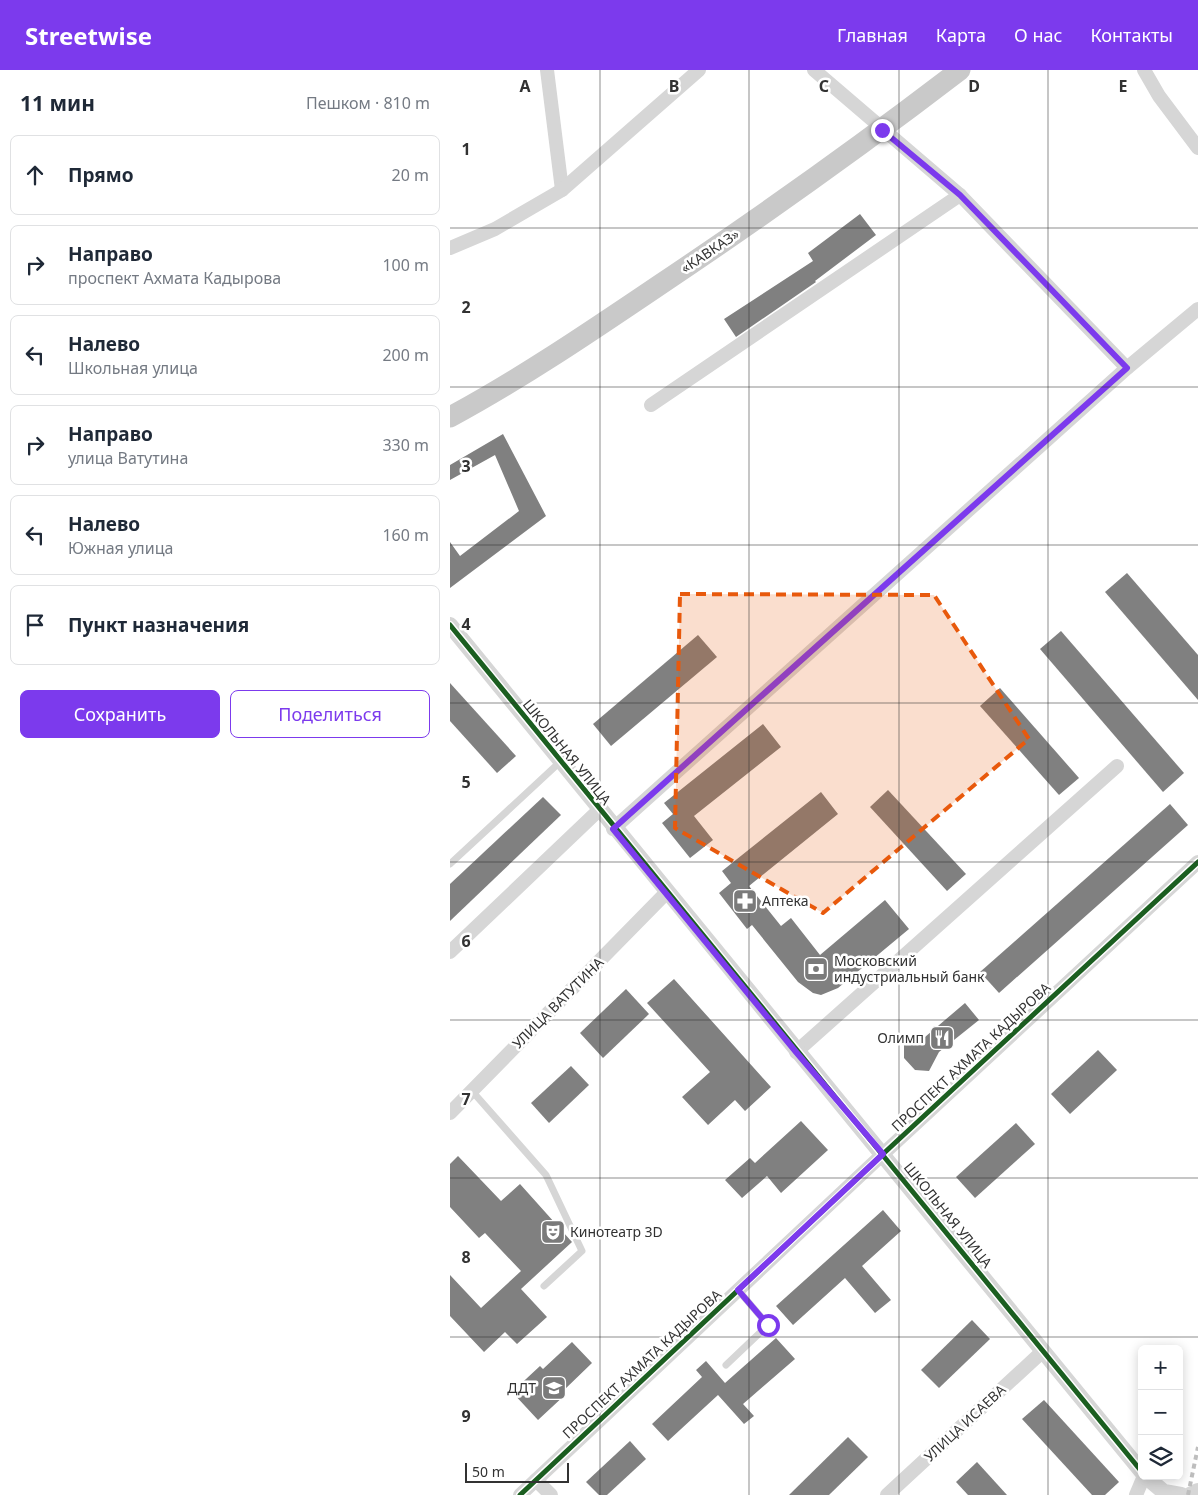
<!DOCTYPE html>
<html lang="ru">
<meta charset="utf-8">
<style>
body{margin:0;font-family:"Noto Sans",sans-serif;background:#f2f2f3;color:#1f2937}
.controls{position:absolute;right:15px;bottom:15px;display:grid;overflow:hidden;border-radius:8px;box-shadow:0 2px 12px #0003}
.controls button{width:45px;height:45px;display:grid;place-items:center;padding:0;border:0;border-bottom:1px solid #e0e1e3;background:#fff;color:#1f2937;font:25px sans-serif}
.scale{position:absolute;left:15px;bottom:12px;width:104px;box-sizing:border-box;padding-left:5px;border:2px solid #323232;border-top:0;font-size:14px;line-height:18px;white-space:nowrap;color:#323232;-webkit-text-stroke:4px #fff;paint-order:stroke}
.stop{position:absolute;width:15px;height:15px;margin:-11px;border:4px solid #7c3aed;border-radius:50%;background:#fff}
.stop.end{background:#7c3aed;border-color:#fff;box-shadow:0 1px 5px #0008}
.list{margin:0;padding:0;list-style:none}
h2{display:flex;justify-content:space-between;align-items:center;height:65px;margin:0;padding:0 20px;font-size:21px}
h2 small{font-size:16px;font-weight:400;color:#747a83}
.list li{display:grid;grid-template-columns:32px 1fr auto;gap:15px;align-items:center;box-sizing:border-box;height:80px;margin:0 10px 10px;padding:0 10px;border:1px solid #e0e1e3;border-radius:8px}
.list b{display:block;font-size:19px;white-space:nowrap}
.list p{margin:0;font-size:16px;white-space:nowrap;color:#747a83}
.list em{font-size:16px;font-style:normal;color:#747a83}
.actions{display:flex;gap:10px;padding:15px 20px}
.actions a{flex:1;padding:11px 0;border:1px solid #7c3aed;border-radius:8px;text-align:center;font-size:18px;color:#7c3aed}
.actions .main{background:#7c3aed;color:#fff}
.icon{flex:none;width:28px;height:28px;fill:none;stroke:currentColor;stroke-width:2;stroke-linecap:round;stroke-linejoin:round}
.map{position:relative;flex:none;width:748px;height:1425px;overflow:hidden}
header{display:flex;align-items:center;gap:30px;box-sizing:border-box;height:70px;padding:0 25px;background:#7c3aed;color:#fff}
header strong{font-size:24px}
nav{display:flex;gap:28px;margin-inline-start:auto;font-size:18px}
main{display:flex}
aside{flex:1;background:#fff}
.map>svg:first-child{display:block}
.building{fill:#808080}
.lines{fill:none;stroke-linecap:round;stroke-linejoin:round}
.service{stroke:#d6d6d6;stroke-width:7}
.minor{stroke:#d6d6d6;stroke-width:14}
.tertiary{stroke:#d6d6d6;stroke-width:16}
.primary{stroke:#c9c9c9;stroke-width:21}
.rail{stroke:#bebebe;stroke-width:4;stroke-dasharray:5 4;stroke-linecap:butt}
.cycleway-casing{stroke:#fff;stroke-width:8}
.cycleway{stroke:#1b5e20;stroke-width:5}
.route{stroke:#7c3aed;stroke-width:6}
.marked{fill:#e8590c;fill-opacity:0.2;stroke:#e8590c;stroke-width:4;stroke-dasharray:10 6;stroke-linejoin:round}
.grid{fill:none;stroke:#323232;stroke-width:1;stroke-opacity:0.55}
.labels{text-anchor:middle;stroke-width:5;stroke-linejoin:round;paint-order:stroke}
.street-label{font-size:14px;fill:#323232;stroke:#fff}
.poi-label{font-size:14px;fill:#323232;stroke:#fff;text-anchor:start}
.grid-label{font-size:16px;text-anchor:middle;font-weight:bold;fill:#323232;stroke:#fff;stroke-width:5;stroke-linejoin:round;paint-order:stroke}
</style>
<header>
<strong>Streetwise</strong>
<nav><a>Главная</a><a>Карта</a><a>О нас</a><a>Контакты</a></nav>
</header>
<main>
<aside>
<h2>11 мин<small>Пешком · 810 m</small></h2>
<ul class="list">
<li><svg class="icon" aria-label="ahead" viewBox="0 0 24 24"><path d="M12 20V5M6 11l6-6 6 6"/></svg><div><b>Прямо</b></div><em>20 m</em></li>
<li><svg class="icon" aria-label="right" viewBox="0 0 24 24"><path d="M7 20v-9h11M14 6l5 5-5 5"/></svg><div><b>Направо</b><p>проспект Ахмата Кадырова</p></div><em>100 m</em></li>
<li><svg class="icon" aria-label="left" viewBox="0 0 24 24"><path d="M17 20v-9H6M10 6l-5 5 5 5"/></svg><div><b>Налево</b><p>Школьная улица</p></div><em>200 m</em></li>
<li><svg class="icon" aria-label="right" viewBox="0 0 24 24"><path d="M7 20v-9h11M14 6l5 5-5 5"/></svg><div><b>Направо</b><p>улица Ватутина</p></div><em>330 m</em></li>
<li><svg class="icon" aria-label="left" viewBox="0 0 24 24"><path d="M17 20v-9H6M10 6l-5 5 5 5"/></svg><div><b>Налево</b><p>Южная улица</p></div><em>160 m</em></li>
<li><svg class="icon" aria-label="arrive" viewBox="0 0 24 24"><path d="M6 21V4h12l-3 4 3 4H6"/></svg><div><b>Пункт назначения</b></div></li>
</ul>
<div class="actions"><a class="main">Сохранить</a><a>Поделиться</a></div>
</aside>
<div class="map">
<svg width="748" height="1425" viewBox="0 0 748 1425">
<rect width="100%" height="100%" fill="#fff"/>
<!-- building -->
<g class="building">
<path d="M410,144L426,165L365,211L366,212L286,267L274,249L363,191L358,183Z"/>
<path d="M53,364L96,446L0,518V472L10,486L69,441L45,385L0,410V395Z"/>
<path d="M677,503L748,585V630L655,522Z"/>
<path d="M611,561L734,703L713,722L590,579Z"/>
<path d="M248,565L267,587L161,676L143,654Z"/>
<path d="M0,613L66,686L47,703L0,651Z"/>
<path d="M550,618L629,708L609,725L530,636Z"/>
<path d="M313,654L331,677L244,746L263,770L240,788L212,753L223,744L214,733Z"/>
<path d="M438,720L516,804L497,821L420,737Z"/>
<path d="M371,722L388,744L299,816L331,856L341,848L370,885L435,830L459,859L388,918L371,925L363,923L348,912L302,855L297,859L269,823L281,813L272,801Z"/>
<path d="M93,727L111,745L0,851V814Z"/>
<path d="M720,734L738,755L549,923L530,902Z"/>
<path d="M224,909L321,1017L295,1041L285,1030L258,1055L232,1027L260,1002L197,933Z"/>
<path d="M176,919L199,944L153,988L130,963Z"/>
<path d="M515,933L529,950L489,982L479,1001L465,1000L454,988V975L464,964L475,967Z"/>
<path d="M648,980L667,1000L620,1044L601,1024Z"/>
<path d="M121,996L139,1015L99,1053L81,1033Z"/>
<path d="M351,1051L378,1080L331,1123L317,1106L292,1128L275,1110L300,1088L305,1093Z"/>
<path d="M566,1053L585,1074L525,1128L506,1107Z"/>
<path d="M8,1086L51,1131L70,1114L122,1172L71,1219L97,1247L67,1274L55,1262L34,1282L0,1246V1205L31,1238L71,1201L35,1163L29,1168L0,1137V1094Z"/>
<path d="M433,1140L451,1161L412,1196L441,1230L425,1243L395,1208L343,1255L326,1236Z"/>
<path d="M522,1250L540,1269L489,1318L471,1300Z"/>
<path d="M326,1268L345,1289L293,1334L304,1346L294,1354L268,1325L218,1371L202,1354L252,1307L246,1300L256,1291L275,1313Z"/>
<path d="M122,1272L142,1293L113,1321L116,1324L88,1350L62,1322L90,1296L93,1299Z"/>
<path d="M594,1330L669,1412L655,1425H642L572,1349Z"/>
<path d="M398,1367L418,1387L379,1425H339Z"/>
<path d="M180,1371L196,1389L157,1425H149L136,1412Z"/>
<path d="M527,1392L557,1425H518L506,1412Z"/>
</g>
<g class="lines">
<!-- service -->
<g class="service">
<path d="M0,794L110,692"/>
<path d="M22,1021L96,1105L132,1181L94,1216"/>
<path d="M276,1295L318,1255L288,1220"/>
</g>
<!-- minor -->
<g class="minor">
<path d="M97,0L112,120"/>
<path d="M364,0L510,125L677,298"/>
<path d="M694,0L709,26L748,78"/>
<path d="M0,178L45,159L112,120L249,0"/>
<path d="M201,335L510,125"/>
<path d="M163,759L677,298L748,239"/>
<path d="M0,882L149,740"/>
<path d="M346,982L667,696"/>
<path d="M0,1043L216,823"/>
<path d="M86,1410L101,1425"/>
<path d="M70,1425L433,1084L748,792"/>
<path d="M437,1425L593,1281"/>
<path d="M686,1425L694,1406"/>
</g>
<!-- tertiary -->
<g class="tertiary">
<path d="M0,555C229,839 462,1119 692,1402"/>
<path d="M695,1406L714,1422L731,1425"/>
<path d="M740,1425L748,1421"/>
</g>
<!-- primary -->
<path class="primary" d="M0,347C72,308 140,262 208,216C311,147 411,76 510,0"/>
<!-- rail -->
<path class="rail" d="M738,1425L748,1377"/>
<defs>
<g id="cycleway">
<path d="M0,555C229,839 462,1119 692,1402"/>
<path d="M70,1425L433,1084L748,792"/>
</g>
</defs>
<!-- cycleway casing -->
<use href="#cycleway" class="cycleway-casing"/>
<!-- cycleway -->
<use href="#cycleway" class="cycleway"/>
</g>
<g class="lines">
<!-- route -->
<path class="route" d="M318,1255L288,1220L433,1084L346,982L163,759L677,298L510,125L432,60"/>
</g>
<!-- marked area -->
<path class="marked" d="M230,524L484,525L579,669L373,843L225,758Z"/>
<!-- grid -->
<path class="grid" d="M150,0V1425M299,0V1425M449,0V1425M598,0V1425M0,158H748M0,317H748M0,475H748M0,633H748M0,792H748M0,950H748M0,1108H748M0,1267H748"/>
<!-- icons -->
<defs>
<symbol id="pharmacy-square" viewBox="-11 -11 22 22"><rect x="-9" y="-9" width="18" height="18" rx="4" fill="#7a7a7a" stroke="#fff"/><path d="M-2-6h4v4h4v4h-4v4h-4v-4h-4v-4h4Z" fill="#fff"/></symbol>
<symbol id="bank-square" viewBox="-11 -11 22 22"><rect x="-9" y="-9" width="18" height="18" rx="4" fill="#7a7a7a" stroke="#fff"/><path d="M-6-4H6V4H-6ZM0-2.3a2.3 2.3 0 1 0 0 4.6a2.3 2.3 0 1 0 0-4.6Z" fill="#fff"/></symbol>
<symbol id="restaurant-square" viewBox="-11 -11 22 22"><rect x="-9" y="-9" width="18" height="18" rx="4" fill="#7a7a7a" stroke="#fff"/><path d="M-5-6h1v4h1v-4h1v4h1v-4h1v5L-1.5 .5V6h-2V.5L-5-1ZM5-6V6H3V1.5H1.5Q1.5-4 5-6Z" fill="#fff"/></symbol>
<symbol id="theatre-square" viewBox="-11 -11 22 22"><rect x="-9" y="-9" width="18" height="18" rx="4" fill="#7a7a7a" stroke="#fff"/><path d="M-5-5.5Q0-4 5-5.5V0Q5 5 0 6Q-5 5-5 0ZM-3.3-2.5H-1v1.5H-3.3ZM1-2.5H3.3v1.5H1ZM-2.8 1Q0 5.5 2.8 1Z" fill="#fff"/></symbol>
<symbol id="school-square" viewBox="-11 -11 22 22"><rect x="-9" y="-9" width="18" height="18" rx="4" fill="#7a7a7a" stroke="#fff"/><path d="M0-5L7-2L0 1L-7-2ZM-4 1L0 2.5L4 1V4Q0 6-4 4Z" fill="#fff"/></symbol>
</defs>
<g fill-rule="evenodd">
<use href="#pharmacy-square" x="281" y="817" width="28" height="28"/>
<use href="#bank-square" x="352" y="885" width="28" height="28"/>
<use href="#restaurant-square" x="478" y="954" width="28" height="28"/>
<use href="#theatre-square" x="89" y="1148" width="28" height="28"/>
<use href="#school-square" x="90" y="1304" width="28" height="28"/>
</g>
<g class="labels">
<!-- street labels -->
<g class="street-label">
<text transform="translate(260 181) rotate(-34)" y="5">«КАВКАЗ»</text>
<text transform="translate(117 682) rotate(51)" y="5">ШКОЛЬНАЯ УЛИЦА</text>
<text transform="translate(108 933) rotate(-45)" y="5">УЛИЦА ВАТУТИНА</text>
<text transform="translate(521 987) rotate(-43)" y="5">ПРОСПЕКТ АХМАТА КАДЫРОВА</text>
<text transform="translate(498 1145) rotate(51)" y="5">ШКОЛЬНАЯ УЛИЦА</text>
<text transform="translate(192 1294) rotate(-43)" y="5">ПРОСПЕКТ АХМАТА КАДЫРОВА</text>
<text transform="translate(515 1353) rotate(-43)" y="5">УЛИЦА ИСАЕВА</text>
</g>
<!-- poi labels -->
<g class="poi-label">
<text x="312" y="836">Аптека</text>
<text x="384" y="896">Московский<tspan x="384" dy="16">индустриальный банк</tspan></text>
<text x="474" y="973" text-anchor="end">Олимп</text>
<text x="120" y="1167">Кинотеатр 3D</text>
<text x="86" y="1323" text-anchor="end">ДДТ</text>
</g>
</g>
<g class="grid-label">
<text x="75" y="22">A</text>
<text x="224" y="22">B</text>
<text x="374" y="22">C</text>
<text x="524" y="22">D</text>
<text x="673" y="22">E</text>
<text x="16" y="85">1</text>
<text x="16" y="243">2</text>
<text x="16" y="402">3</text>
<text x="16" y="560">4</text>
<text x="16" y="718">5</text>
<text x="16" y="877">6</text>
<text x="16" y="1035">7</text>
<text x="16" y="1193">8</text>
<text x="16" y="1352">9</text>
</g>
</svg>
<div class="controls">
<button>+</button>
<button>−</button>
<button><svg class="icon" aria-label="layers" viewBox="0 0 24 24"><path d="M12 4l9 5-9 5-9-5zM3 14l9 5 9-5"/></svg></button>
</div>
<div class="scale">50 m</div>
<div class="stop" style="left:318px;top:1255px"></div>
<div class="stop end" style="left:432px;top:60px"></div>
</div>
</main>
